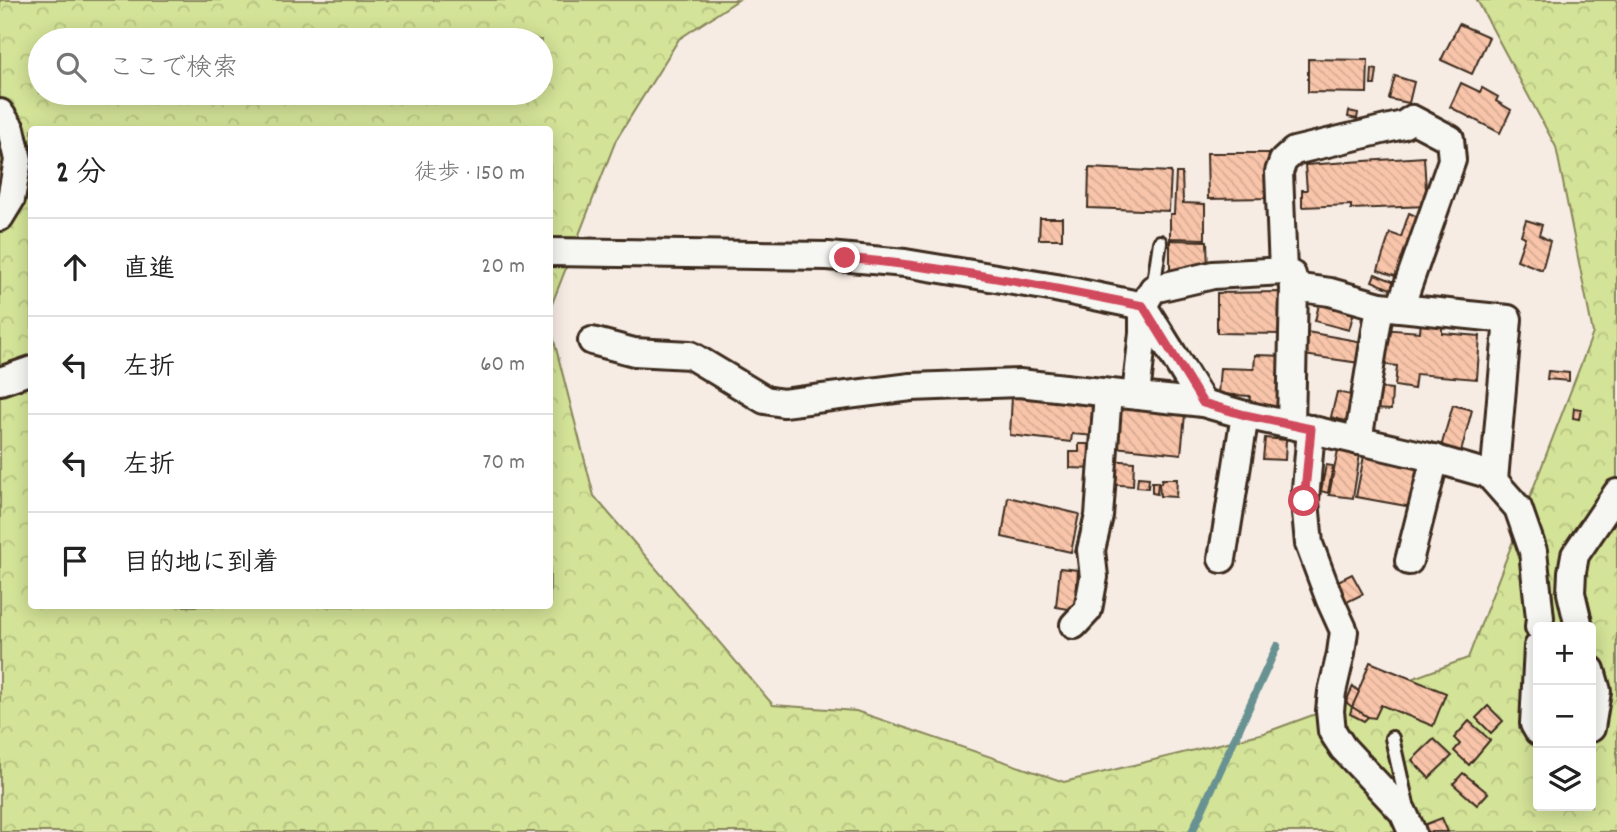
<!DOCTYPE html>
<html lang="ja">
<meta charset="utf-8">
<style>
body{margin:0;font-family:Dekko,"Klee One",sans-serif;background:#f6f6f6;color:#222}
.controls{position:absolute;right:21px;bottom:21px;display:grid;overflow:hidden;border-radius:7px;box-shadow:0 4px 18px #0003}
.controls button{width:63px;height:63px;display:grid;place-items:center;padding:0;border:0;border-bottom:2px solid #e0e0e0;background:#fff;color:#222;font:35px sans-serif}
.stop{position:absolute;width:21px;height:21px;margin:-16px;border:5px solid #d1495b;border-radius:50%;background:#fff}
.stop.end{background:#d1495b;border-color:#fff;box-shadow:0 2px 7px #0008}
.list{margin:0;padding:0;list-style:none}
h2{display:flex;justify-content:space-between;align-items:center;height:91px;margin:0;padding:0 28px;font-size:30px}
h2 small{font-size:23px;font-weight:400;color:#767676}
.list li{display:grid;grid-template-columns:46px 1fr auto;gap:21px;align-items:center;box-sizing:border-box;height:98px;padding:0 28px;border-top:2px solid #e0e0e0}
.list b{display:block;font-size:26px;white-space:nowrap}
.list em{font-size:23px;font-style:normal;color:#767676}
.icon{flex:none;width:38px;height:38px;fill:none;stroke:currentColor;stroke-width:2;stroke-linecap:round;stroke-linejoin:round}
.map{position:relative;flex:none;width:1617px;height:832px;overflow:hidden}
.search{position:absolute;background:#fff;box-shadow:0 4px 18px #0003;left:28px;top:28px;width:525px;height:77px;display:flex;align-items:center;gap:18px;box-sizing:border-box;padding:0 24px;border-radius:38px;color:#767676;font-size:26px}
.panel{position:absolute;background:#fff;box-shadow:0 4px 18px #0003;left:28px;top:126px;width:525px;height:483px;border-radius:7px}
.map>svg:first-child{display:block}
.forest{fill:url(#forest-crowns);stroke:#87865a;stroke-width:2;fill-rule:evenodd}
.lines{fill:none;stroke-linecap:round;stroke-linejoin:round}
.stream{stroke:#679192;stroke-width:8}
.building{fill:url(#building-back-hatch);stroke:#3b2a1e;stroke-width:2}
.service-casing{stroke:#3b2a1e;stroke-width:18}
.minor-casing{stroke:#3b2a1e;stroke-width:32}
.service{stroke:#f6f6f2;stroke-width:12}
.minor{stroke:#f6f6f2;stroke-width:26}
.route{stroke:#d1495b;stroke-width:9}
</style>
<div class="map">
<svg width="1617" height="832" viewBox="0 0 1617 832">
<defs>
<pattern id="forest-crowns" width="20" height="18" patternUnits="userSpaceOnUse" patternTransform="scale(1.75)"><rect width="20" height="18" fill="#d3e397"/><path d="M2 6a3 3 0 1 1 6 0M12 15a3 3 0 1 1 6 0" fill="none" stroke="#b6c382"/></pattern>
<pattern id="building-back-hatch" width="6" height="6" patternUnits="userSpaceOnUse" patternTransform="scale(1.75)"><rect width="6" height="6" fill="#f9c5aa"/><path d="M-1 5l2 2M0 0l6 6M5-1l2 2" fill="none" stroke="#d6a992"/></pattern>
</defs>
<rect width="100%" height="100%" fill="#f7ece4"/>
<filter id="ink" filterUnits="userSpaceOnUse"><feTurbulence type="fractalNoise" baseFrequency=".0143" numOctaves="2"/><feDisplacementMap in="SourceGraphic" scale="14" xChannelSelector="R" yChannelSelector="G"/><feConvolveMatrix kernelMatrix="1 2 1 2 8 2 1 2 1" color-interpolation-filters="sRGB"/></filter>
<g filter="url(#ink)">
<!-- forest -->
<path class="forest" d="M0,0H738L679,39L616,140L550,309V130H32V606H550V325L594,496L773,705L856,711L1064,782L1264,733L1468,658L1593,333L1556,147L1477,0H1617V832H0ZM40,40H541V93H40ZM1538,627H1591V806H1538Z"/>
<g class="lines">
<!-- stream -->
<path class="stream" d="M1192,832L1277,646"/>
</g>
<!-- building -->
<g class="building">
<path d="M1459,24L1489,37L1472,74L1441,60Z"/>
<path d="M1308,59L1368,60L1367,93L1308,92Z"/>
<path d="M1372,69L1377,70L1375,85H1371Z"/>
<path d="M1395,76L1414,82L1409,103L1389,99Z"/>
<path d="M1461,83L1480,92L1482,88L1498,97L1496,101L1511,110L1500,133L1450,107Z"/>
<path d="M1349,111L1358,113L1357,119L1348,117Z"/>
<path d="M1207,153H1271V198L1208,199Z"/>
<path d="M1424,157L1427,206L1351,209V205L1302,207V190H1307L1305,165Z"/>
<path d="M1089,168L1171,172L1169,211L1088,208Z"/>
<path d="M1176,173H1182L1183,203L1205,204V239L1170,238V214H1174Z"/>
<path d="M1409,213L1425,220L1403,279L1378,270L1390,233L1401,237Z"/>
<path d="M1040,218H1062V239H1039Z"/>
<path d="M1526,220L1542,225L1539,235L1550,241L1542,270L1517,260L1525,237L1521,235Z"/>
<path d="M1170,240L1207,241L1208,271H1170Z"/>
<path d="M1375,274L1400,284L1397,292L1372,281Z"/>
<path d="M1282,292L1281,334L1217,333V293Z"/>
<path d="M1320,300L1355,308L1349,330L1315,321Z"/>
<path d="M1421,321L1442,323V333L1480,336L1477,379L1416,374L1414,389L1395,386L1397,366L1379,364L1381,329L1420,332Z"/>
<path d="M1307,332L1363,342L1360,363L1303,355Z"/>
<path d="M1255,355L1285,356L1282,407L1249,405L1250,396L1218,394L1220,368L1254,369Z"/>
<path d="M1548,371L1569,373V381L1547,379Z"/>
<path d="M1373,387L1392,389L1391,410L1371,409Z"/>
<path d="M1337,392L1356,396L1349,422L1331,417Z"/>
<path d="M1012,396L1096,402L1095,436L1072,434L1071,442L1010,435Z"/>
<path d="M1127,404L1165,409V413L1185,415L1181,454L1115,447L1117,408H1126Z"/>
<path d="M1453,405L1472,410L1461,452L1441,447Z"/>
<path d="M1574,408L1581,409L1579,419L1573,418Z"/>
<path d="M1265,438L1286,440L1285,460L1263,459Z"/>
<path d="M1079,444H1098L1096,469L1070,468V452H1079Z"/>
<path d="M1338,450L1360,454L1353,498L1329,495Z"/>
<path d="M1364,456L1419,466L1412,507L1356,497Z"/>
<path d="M1109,460L1134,462L1133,486L1107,484Z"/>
<path d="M1326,465L1333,466L1328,493L1321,491Z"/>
<path d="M1138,477L1149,478L1148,488L1137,487Z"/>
<path d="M1162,479H1177L1176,497L1160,496L1159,483H1161Z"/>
<path d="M1152,482H1158L1157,494L1152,493Z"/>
<path d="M1008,497L1079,514L1071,552L1002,537Z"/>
<path d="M1083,517L1093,519L1086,553L1075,552Z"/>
<path d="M1060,568L1078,570L1075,610L1056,607Z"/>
<path d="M1352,574L1363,594L1345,603L1334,583Z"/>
<path d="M1370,662L1446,693L1433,726L1381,705L1375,718L1368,717L1352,707Z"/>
<path d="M1353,686L1359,692L1352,707L1346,702Z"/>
<path d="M1488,706L1503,721L1491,733L1476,718Z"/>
<path d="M1352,707L1368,717L1364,721L1350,714Z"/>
<path d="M1469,721L1490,740L1469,765L1454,751L1460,744L1454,738Z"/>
<path d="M1434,739L1452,756L1429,778L1412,760Z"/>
<path d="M1463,773L1488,793L1477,805L1453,784Z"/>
<path d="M1442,818L1448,832H1424L1421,826Z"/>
</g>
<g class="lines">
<defs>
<g id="service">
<path d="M1153,289L1160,242"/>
<path d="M1392,738L1408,809"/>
</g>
<g id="minor">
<path d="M0,113L11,129L18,160L11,199L0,217"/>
<path d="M550,252L828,256L905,263L1056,288L1143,306L1203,403L1245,415L1291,425L1425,456L1488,474L1518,508L1533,551L1540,618L1539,627"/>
<path d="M1283,271L1279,172L1283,161L1294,151L1403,125L1412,119L1450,139L1452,160L1400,308"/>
<path d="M1294,287L1330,292L1380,306L1508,319L1494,480"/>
<path d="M592,341L634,352L690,355L765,400L783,403L911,387L1019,383L1203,403"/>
<path d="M0,381L32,370"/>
<path d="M1136,395L1143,333V306L1153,289L1213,275L1283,271L1292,275L1294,287L1291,425"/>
<path d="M1311,429L1305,501L1309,544L1330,600L1344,631L1341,653L1332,692L1330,711L1332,731L1343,748L1403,812L1412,832"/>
<path d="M1358,441L1380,306"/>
<path d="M1222,559L1245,415"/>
<path d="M1409,561L1435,458"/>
<path d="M1074,625L1088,610L1094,577L1091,550L1099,516L1108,393"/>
<path d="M1579,627L1571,593L1572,572L1575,555L1617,493"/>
<path d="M1538,647L1534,724L1538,731"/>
<path d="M1591,670L1597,691L1591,728"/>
</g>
</defs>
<!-- service casing -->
<use href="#service" class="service-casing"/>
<!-- minor casing -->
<use href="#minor" class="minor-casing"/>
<!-- service -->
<use href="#service" class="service"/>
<!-- minor -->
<use href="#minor" class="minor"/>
</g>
</g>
<g class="lines" filter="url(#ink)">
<!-- route -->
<path class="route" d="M845,258C946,267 1044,286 1143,306L1203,403L1245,415L1311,429L1304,501"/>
</g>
</svg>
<div class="controls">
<button>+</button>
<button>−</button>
<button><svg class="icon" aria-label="layers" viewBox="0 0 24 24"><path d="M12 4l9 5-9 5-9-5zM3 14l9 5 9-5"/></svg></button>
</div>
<div class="stop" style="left:1304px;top:501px"></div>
<div class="stop end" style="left:845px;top:258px"></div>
<div class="search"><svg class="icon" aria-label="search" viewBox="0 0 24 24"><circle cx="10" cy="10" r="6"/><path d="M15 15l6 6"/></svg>ここで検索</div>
<section class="panel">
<h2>2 分<small>徒歩 · 150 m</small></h2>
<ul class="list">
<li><svg class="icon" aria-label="ahead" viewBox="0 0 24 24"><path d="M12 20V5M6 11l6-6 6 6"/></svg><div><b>直進</b></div><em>20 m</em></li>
<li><svg class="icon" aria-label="left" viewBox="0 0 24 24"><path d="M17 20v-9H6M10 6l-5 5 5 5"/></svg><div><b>左折</b></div><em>60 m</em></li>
<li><svg class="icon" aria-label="left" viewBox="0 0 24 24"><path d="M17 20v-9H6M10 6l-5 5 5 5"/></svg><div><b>左折</b></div><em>70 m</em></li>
<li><svg class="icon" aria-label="arrive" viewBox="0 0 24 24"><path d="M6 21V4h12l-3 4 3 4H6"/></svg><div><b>目的地に到着</b></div></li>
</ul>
</section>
</div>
